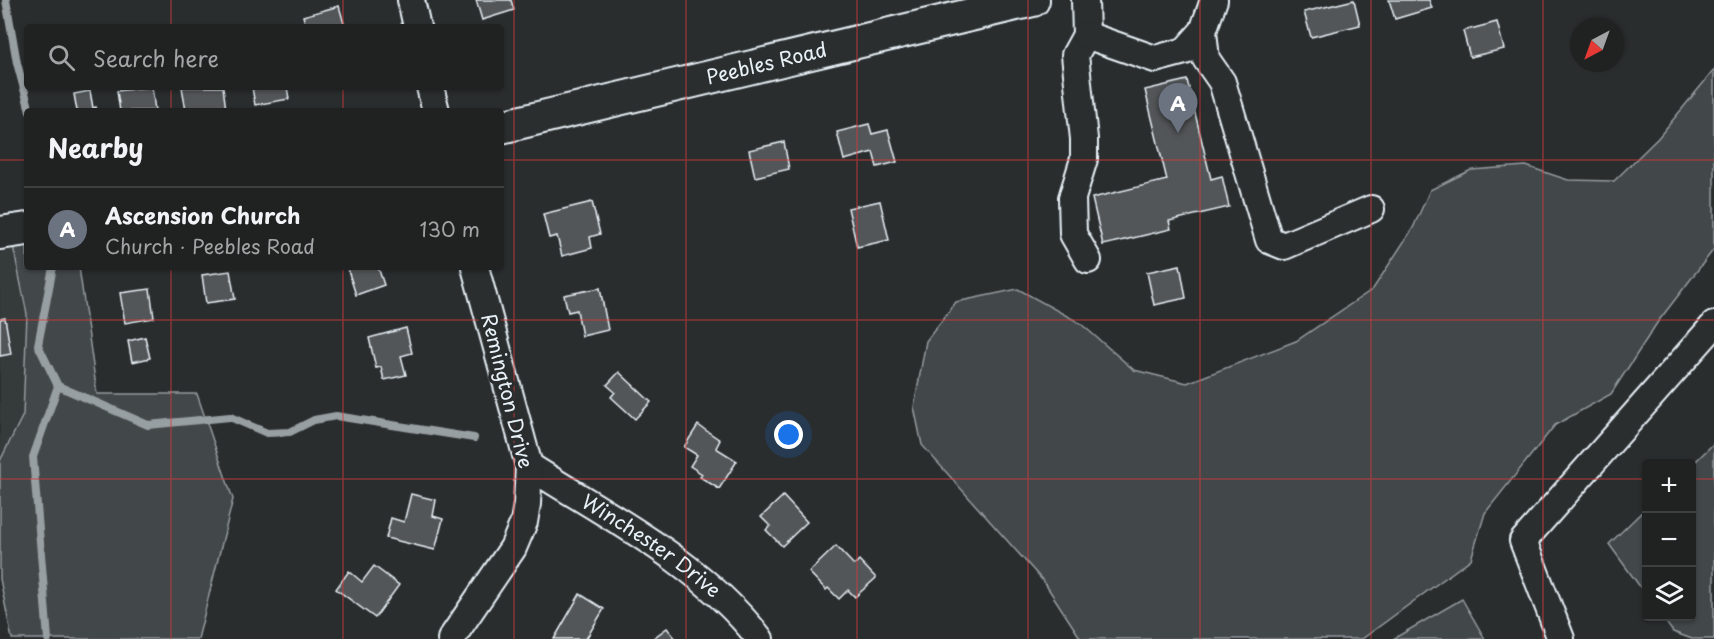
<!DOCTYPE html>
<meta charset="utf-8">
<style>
body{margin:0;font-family:"Playpen Sans",sans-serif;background:#282a2a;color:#f1f3f6}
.controls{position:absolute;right:18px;bottom:18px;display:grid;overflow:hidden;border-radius:6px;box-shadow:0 2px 4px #0004}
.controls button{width:54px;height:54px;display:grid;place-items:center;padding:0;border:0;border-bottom:2px solid #3d3f40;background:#202222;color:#f1f3f6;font:30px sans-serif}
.compass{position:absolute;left:1570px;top:18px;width:54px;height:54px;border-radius:50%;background:#202222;box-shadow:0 2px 4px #0004;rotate:221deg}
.you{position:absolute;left:789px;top:435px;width:21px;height:21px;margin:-15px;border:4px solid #fff;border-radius:50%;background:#1a73e8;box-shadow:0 0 0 9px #1a73e833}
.badge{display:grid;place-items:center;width:39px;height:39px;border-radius:50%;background:#ffd166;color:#fff;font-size:20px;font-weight:700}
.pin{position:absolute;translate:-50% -50px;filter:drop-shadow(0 2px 3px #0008)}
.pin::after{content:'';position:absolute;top:32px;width:21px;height:18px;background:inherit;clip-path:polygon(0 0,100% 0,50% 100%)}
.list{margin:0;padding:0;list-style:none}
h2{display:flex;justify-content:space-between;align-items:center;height:78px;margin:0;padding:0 24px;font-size:26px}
h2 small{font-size:20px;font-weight:400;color:#a2a4a5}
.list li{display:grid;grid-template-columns:39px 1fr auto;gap:18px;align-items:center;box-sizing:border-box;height:84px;padding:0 24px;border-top:2px solid #3d3f40}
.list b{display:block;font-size:22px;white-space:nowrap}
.list p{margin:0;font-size:20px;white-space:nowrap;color:#a2a4a5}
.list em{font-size:20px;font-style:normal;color:#a2a4a5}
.icon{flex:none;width:33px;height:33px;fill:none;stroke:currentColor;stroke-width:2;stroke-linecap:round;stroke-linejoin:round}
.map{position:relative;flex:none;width:1714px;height:639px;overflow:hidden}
.search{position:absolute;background:#202222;box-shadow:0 2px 4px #0004;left:24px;top:24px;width:480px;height:66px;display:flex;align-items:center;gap:15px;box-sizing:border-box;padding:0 21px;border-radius:6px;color:#a2a4a5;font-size:22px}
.panel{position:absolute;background:#202222;box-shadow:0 2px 4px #0004;left:24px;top:108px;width:480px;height:162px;border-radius:6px}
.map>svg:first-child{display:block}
.built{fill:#363a3b}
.green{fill:#424648;stroke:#959ca0;stroke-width:1.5}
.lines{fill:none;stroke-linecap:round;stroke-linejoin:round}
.stream{stroke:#989fa3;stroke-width:8}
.building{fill:#535759;stroke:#e8f1f8;stroke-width:1.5}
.minor-casing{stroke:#e8f1f8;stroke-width:30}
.major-casing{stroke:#e8f1f8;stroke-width:36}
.minor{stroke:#2a2d2e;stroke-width:26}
.major{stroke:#2a2d2e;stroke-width:32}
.grid{fill:none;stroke:#d83c3d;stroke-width:1.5;stroke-opacity:0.55}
.labels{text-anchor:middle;stroke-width:6;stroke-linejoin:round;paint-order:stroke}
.street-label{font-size:20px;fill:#e8f1f8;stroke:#2a2d2e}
</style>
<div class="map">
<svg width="1714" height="639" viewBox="0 0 1714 639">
<rect width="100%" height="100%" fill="#2a2d2e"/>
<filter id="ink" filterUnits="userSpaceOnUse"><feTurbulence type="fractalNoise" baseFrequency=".0167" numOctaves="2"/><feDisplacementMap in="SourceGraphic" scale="12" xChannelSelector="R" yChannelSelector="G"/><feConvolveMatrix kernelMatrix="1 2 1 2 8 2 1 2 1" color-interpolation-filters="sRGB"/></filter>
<g filter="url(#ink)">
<!-- built -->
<path class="built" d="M10,231L27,314L23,415L0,460V233Z"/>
<!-- green -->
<g class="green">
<path d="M1714,70V249L1657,323L1611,394L1555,425L1485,513L1471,559L1362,639H1081L1044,582L922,445L914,407L926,341L956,302L1018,289L1080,323L1134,370L1187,383L1296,341L1373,289L1413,228L1430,190L1471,170L1526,166L1568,180L1614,181L1658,138Z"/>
<path d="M27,229V267H79L97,394H197L233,499L198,639H12L0,579V461L23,415L27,314L10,231Z"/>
<path d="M1714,443V639H1692L1673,632L1662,617L1692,616V465Z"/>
<path d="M1646,508V595L1609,544Z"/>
<path d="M1462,599L1485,639H1393Z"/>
</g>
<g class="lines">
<!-- stream -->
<g class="stream">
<path d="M6,0L17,63L30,111"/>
<path d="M58,386L148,425L230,417L267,433L290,432L314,420L336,416L474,438"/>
<path d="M48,639L33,457L58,386L38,345L53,267"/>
</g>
</g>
<!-- building -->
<g class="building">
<path d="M476,0H511L514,10L482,20Z"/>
<path d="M1354,0L1360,25L1311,37L1304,12Z"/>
<path d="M1389,0H1429L1432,8L1395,19Z"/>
<path d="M339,6L345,27H306L303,16Z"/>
<path d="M1497,22L1504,49L1470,57L1463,31Z"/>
<path d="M1187,80L1211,179L1222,176L1229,207L1169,221L1171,229L1103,245L1092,198L1167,180L1145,90Z"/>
<path d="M152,87L155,111H120L117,91Z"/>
<path d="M182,87H223L226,110L186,111Z"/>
<path d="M252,87H287L289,99L255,105Z"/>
<path d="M90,91L93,108L96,107L97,111H77L74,94Z"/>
<path d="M869,124L872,134L888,130L897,162L877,167L873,152L844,160L837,132Z"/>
<path d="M784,142L789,169L755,177L749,150Z"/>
<path d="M880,201L889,240L857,247L848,208Z"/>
<path d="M592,202L600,234L590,237L592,248L562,256L557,236L549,238L543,214Z"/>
<path d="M1180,265L1186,298L1154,305L1147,272Z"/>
<path d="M347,267H378L384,285L356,295Z"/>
<path d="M230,271L235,299L206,303L202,275Z"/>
<path d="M600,288L608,330L582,336L577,310L568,312L564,295Z"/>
<path d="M150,289L154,318L125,323L120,293Z"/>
<path d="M5,318L11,354L0,356V319Z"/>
<path d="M406,328L412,353L401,356L406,375L384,380L381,367L376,368L369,338Z"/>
<path d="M145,337L150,358L132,362L128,341Z"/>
<path d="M619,372L651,402L635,419L611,397L615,392L607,385Z"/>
<path d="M698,425L720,440L716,448L737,461L719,489L700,477L702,474L690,466L697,455L684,447Z"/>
<path d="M411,494L436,500L433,516L443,519L435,550L386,538L391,518L404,522Z"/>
<path d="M783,496L807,522L782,546L766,530L770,526L761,517Z"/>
<path d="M836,546L854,565L859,560L876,578L855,597L848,590L839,599L828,588L826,590L809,572Z"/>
<path d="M374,566L399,585L375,618L336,589L349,571L362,582Z"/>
<path d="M580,594L604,609L586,639H554Z"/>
<path d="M667,628L676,639H652Z"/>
</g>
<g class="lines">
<defs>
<g id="minor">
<path d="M411,0L417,27"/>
<path d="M1085,0L1086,35L1075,55L1084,139V159L1072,198L1073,234L1088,260"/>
<path d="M1203,31L1206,59L1222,82L1269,240L1284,246L1371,209"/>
<path d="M1086,35L1155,59L1185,51L1203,31L1214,0"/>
<path d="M430,87L436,111"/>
<path id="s1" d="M529,466C609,517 700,562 760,639"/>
<path d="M451,639L513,548L524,522L527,504L529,466L475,267"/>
<path d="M1561,639L1523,541L1714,325"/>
</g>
<g id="major">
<path id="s2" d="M501,127L1033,0"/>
<path d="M0,233L27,229"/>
</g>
</defs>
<!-- minor casing -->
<use href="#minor" class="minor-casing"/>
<!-- major casing -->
<use href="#major" class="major-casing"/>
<!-- minor -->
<use href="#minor" class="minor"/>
<!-- major -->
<use href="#major" class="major"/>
</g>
</g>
<!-- grid -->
<path class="grid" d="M171,0V27M343,0V27M514,0V639M686,0V639M857,0V639M1028,0V639M1200,0V639M1371,0V639M1543,0V639M171,87V111M343,87V111M0,160H27M501,160H1714M171,267V639M343,267V639M0,320H1714M0,479H1646M1692,479H1714"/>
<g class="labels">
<!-- street labels -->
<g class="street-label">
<text dy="7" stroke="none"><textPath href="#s2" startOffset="273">Peebles Road</textPath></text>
<text transform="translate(507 391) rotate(76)" y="7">Remington Drive</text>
<text dy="7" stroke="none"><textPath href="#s1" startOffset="146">Winchester Drive</textPath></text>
</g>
</g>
</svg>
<div class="controls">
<button>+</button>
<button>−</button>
<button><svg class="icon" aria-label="layers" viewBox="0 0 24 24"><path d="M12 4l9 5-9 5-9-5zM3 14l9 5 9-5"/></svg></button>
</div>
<svg class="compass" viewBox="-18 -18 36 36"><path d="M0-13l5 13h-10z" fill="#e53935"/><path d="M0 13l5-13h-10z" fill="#a2a4a5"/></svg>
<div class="you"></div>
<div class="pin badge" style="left:1178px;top:133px;background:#6b7280">A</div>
<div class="search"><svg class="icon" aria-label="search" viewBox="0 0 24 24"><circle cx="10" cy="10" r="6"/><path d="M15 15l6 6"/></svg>Search here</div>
<section class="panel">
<h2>Nearby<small></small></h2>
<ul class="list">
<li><span class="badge" style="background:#6b7280">A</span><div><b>Ascension Church</b><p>Church · Peebles Road</p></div><em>130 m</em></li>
</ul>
</section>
</div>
